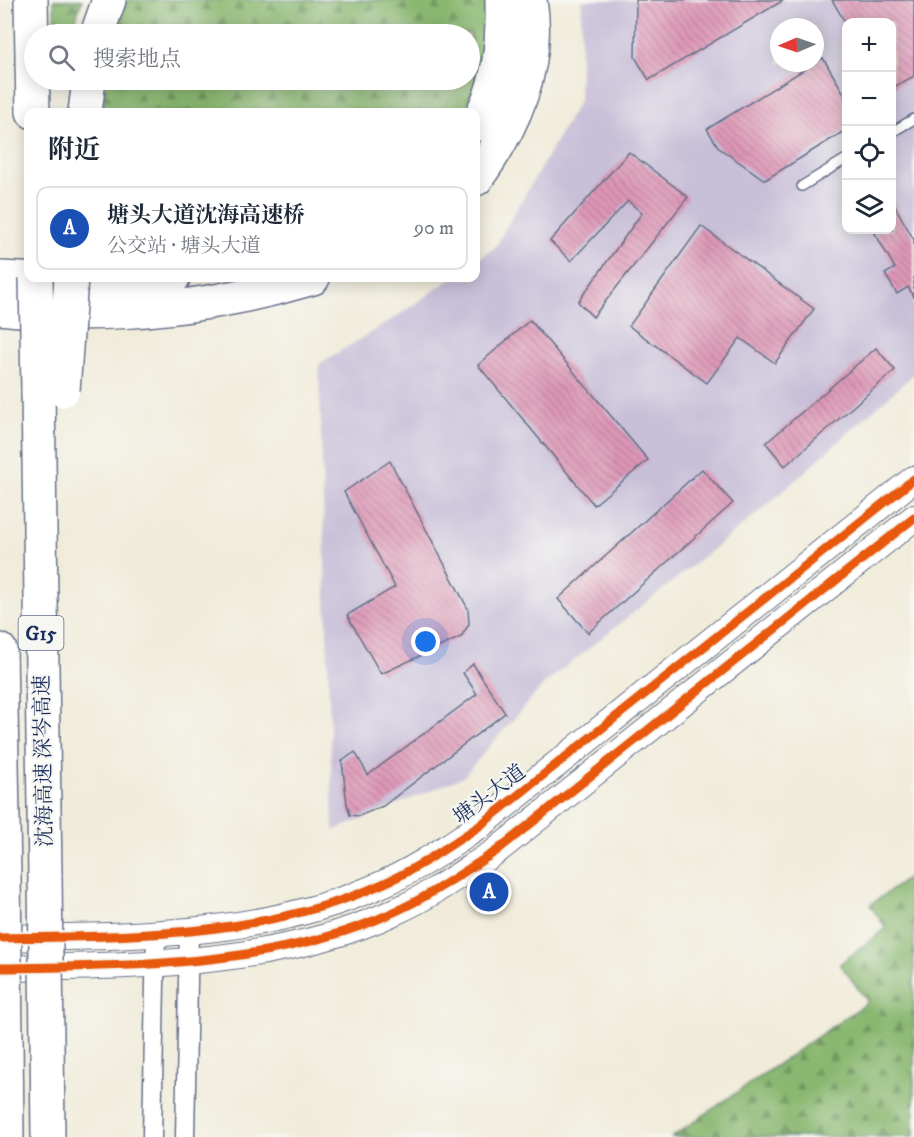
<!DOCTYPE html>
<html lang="zh">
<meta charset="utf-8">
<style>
body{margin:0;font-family:"IM FELL DW Pica","Noto Serif SC",serif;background:#f6f6f7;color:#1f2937}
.controls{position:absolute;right:18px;top:18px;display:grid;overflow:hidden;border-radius:12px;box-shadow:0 3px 15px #0003}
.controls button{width:54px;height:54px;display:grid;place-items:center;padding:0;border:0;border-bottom:2px solid #e0e1e3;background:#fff;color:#1f2937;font:30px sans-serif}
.compass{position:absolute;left:770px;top:18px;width:54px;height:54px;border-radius:50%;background:#fff;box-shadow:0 3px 15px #0003;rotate:268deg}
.you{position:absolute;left:426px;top:642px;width:21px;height:21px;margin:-15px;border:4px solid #fff;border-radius:50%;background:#1a73e8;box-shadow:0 0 0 9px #1a73e833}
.badge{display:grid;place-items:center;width:39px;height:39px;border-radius:50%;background:#b5179e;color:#fff;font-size:20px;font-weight:700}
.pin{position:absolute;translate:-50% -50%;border:3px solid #fff;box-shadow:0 2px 6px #0006}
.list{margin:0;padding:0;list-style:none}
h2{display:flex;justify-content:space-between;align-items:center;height:78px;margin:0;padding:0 24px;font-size:26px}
h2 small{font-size:20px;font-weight:400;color:#747a83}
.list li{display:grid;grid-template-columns:39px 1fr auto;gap:18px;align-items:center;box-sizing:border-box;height:84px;margin:0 12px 12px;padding:0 12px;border:2px solid #e0e1e3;border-radius:12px}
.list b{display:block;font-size:22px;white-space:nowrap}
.list p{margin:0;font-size:20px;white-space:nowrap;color:#747a83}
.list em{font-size:20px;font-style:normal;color:#747a83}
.icon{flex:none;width:33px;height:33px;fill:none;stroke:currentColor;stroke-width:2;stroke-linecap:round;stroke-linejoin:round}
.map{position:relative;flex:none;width:914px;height:1137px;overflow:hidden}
.search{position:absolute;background:#fff;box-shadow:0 3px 15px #0003;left:24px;top:24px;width:456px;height:66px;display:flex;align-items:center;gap:15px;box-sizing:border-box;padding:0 21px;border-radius:33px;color:#747a83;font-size:22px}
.panel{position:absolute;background:#fff;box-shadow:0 3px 15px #0003;left:24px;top:108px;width:456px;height:174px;border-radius:12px}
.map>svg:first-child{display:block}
.industrial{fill:#c8bfd8;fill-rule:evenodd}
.forest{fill:url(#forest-firs);stroke:#527468;stroke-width:1.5}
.building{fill:url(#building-back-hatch)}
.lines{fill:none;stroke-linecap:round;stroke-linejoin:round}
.service-casing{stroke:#667189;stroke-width:12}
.minor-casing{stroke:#667189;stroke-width:21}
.secondary-casing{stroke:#667189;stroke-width:28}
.motorway-casing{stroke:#667189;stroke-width:36}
.service{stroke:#fff;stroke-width:9}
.minor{stroke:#fff;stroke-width:18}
.secondary{stroke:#fff;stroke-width:26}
.motorway{stroke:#fff;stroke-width:33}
.motorway-bridge-casing{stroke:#667189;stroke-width:36;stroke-linecap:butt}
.motorway-bridge{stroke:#fff;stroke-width:33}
.cycleway-casing{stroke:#f6f6f2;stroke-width:13}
.cycleway{stroke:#e8590c;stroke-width:9}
.labels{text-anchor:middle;stroke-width:4.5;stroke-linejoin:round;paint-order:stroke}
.shield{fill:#f6f6f2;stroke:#5d6b8a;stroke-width:1.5}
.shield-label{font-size:20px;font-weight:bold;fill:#1b2f5e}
.street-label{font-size:21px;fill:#1b2f5e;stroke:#f6f6f2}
</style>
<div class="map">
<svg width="914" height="1137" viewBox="0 0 914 1137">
<defs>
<pattern id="forest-firs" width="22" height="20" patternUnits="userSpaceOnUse" patternTransform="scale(1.5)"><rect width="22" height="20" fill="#8ab871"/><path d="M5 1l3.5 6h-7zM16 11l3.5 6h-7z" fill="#709660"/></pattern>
<pattern id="building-back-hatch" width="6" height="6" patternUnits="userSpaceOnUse" patternTransform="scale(1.5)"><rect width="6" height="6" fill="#de97b6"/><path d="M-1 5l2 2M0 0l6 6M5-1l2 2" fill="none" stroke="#b37c97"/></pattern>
</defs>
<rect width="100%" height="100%" fill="#f6f6f2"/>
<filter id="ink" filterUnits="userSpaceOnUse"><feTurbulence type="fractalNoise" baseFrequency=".0167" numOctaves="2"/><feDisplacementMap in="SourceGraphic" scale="12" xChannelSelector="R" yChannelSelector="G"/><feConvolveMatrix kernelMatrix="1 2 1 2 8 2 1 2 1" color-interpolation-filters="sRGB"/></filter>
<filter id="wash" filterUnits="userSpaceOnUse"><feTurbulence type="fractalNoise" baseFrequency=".008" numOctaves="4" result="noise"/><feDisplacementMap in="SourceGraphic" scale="24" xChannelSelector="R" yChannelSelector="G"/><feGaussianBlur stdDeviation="1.35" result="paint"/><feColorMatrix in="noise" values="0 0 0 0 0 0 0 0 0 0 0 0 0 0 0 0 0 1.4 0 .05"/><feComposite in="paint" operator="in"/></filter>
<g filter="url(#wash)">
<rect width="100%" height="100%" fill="#f1ecda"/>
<!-- industrial -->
<path class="industrial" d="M582,0H914V374L763,509L543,685L463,777L333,831L319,364L393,319L452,278H476V261L495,247L579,101ZM846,22H892V230H846ZM779,27H815V63H779Z"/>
<!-- forest -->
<g class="forest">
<path d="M54,0H82L71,34H55Z"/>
<path d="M127,0H485C489,39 483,78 464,112H102L106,80H470V34H115Z"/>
<path d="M914,874V1137H672L868,1002L840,964L886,928L870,905Z"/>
</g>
<g id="blocks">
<!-- building -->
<g class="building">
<path d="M636,0H784L649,80L635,57Z"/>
<path d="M832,0H914V76L892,88V22H845Z"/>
<path d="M823,58L846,97V130L765,180L719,148L707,129Z"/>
<path d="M629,152L688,197L593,317L578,302L642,213L628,201L571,261L550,241Z"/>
<path d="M892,201L914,240V297L908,287L897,294L885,274L895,268L873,230H892Z"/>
<path d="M701,226L814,309L775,363L740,338L707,383L629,326Z"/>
<path d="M530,320L648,460L594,505L478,365Z"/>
<path d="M876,348L895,370L785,466L766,443Z"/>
<path d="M390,461L468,609L469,624L461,637L381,674L347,615L395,587L344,492Z"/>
<path d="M702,469L733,503L588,633L558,599Z"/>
<path d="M473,664L505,713L383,806L359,816L350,815L347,804L342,761L355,752L368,775L477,694L463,673Z"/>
</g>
</g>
</g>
<g filter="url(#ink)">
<use href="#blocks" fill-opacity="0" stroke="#667189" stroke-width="1.5"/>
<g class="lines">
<defs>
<g id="service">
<path d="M892,132L914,119"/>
<path d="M802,186L846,159"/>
</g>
<g id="minor">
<path d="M152,1137L156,933"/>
<path d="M185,1137L189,930"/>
</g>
<g id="secondary">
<path d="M0,938C127,936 262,938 380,885C415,870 446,848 478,827L914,479"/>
<path d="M0,968C127,966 277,967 394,912C430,896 462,873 495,852L914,518"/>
</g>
<g id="motorway">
<path d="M31,0L33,112"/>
<path d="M97,34L109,0"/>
<path d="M85,112L89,80"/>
<path d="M476,125C500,87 503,43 502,0"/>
<path d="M476,179C514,127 541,66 530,0"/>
<path d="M0,278L101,283L173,278"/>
<path d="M0,308C105,320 212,308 313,278"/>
<path d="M38,390L45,876"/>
<path d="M0,650L4,877"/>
<path d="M6,1040L7,1137"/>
<path d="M47,1040L48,1137"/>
</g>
</defs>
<!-- service casing -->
<use href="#service" class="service-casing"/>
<!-- minor casing -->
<use href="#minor" class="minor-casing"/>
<!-- secondary casing -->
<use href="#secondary" class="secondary-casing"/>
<!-- motorway casing -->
<use href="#motorway" class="motorway-casing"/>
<!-- service -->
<use href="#service" class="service"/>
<!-- minor -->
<use href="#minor" class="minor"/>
<!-- secondary -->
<use href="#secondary" class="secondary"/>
<!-- motorway -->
<use href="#motorway" class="motorway"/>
<defs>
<g id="motorway-bridge">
<path d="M36,278L38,390"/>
<path d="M63,390L71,278"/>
<path d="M45,876L47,1040"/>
<path d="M4,877L6,1040"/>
</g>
</defs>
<!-- motorway-bridge casing -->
<use href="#motorway-bridge" class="motorway-bridge-casing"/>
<!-- motorway-bridge -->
<use href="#motorway-bridge" class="motorway-bridge"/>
<defs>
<g id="cycleway">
<path d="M0,938C127,936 262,938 380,885C415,870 446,848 478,827L914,479"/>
<path d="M0,968C127,966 277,967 394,912C430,896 462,873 495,852L914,518"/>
</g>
</defs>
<!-- cycleway casing -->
<use href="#cycleway" class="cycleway-casing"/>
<!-- cycleway -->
<use href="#cycleway" class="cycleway"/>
</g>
</g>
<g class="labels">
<!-- shield labels -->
<rect class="shield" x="18.5" y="616" width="45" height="34" rx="4.5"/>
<g class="shield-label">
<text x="41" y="640">G15</text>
</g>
<!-- street labels -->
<g class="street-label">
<text transform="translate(43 761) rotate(-91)" y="7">沈海高速 深岑高速</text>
<text transform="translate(489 794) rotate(-37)" y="7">塘头大道</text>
</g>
</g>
</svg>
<div class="controls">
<button>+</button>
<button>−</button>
<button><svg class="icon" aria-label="locate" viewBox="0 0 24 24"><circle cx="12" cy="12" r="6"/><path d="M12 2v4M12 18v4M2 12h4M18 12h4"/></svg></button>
<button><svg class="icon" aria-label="layers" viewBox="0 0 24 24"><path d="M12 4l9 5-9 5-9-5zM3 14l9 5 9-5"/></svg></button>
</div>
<svg class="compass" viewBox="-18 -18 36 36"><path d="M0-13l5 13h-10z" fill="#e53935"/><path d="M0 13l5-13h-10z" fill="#747a83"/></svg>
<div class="you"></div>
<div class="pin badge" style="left:489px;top:892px;background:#1a4fb4">A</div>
<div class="search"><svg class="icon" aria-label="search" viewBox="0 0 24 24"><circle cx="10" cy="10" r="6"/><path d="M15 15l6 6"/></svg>搜索地点</div>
<section class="panel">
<h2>附近<small></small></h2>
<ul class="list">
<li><span class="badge" style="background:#1a4fb4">A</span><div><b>塘头大道沈海高速桥</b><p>公交站 · 塘头大道</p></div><em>90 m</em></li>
</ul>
</section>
</div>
